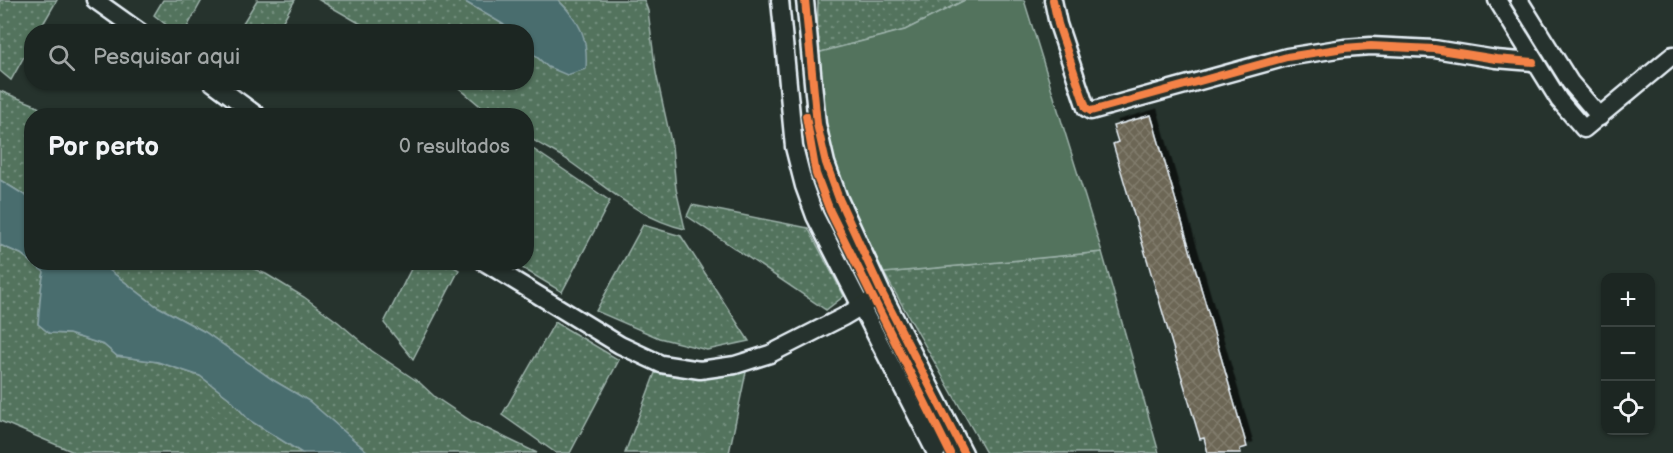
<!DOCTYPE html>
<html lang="pt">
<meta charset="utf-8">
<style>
body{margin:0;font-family:"Balsamiq Sans",sans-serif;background:#252e2a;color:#f1f3f6}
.controls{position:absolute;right:18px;bottom:18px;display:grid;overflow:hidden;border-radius:12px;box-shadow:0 2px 4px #0004}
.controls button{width:54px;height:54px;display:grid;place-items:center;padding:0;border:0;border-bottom:2px solid #3a4340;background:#1c2622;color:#f1f3f6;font:30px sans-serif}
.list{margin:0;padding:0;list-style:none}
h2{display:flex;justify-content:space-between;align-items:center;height:78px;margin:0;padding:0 24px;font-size:26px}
h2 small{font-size:20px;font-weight:400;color:#a0a5a5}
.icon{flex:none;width:33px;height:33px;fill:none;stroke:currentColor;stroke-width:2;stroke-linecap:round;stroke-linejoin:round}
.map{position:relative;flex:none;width:1673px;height:453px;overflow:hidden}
.search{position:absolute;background:#1c2622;box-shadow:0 2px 4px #0004;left:24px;top:24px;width:510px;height:66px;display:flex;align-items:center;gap:15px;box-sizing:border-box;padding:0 21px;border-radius:24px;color:#a0a5a5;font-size:22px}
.panel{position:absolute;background:#1c2622;box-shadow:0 2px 4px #0004;left:24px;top:108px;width:510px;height:162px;border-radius:24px}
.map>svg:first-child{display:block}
.grass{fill:url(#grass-dots);stroke:#9db2aa;stroke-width:1.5}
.green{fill:#52735d;stroke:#9db2aa;stroke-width:1.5}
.water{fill:#496d6e;stroke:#89a2a5;stroke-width:1.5}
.building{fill:url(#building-cross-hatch);stroke:#e8f1f8;stroke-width:1.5;filter:url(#shadow)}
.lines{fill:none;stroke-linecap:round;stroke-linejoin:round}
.street-casing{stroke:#e8f1f8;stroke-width:21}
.street{stroke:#26332d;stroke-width:16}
.cycleway-casing{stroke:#26332d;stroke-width:11}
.cycleway{stroke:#f48246;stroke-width:8}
</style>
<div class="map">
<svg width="1673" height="453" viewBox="0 0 1673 453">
<defs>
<pattern id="grass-dots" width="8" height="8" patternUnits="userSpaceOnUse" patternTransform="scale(1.5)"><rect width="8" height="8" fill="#52735d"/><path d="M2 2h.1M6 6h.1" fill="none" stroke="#738e7d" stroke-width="1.8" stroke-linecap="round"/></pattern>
<pattern id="building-cross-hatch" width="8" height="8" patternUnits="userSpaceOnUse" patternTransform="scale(1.5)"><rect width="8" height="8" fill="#6c6654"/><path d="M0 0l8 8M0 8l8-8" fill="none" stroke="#817c6d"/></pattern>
<filter id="shadow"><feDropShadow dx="5.5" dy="-5.5" stdDeviation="0" flood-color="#0009"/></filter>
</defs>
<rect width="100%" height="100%" fill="#26332d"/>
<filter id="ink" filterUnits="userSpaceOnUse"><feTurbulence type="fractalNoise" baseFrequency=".0167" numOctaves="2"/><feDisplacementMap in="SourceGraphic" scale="12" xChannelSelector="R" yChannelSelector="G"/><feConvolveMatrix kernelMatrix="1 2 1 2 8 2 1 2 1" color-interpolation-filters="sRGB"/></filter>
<g filter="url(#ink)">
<!-- grass -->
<g class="grass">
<path d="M0,0H57L39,31L32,32L31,44L11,80L0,71Z"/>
<path d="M163,0H202L185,31H174L154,15Z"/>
<path d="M257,0H295L277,31H238Z"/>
<path d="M319,0H462L503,24L510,31H378L359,23Z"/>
<path d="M558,0H644L648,11L656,73L672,146L676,189L685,229C638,219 602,183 563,157C551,150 538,144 527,136L526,116L491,115L453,83L526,82L527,48L548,67L570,12Z"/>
<path d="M818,0H965L905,30L817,53Z"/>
<path d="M0,91L33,104L50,115L32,116L31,199L0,180Z"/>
<path d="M527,145L610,201L562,292L514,263L526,262Z"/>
<path d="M692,205L808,228L844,296L826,310L687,216Z"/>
<path d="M643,225L681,236L749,341L707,350L659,338L596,311Z"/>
<path d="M0,245L21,254L44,272C40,289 40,306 38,324L49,333L69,334L104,345L117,356L158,362L200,376L229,398L249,420L302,453H76L0,421Z"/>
<path d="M1102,252L1159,453H986L884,273Z"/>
<path d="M100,263H239L266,274L304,297L338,322L372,351L420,383L435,397L471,421L537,453H369L309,401L273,380L205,332L155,305Z"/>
<path d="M414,263H448L459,270L413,359L384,323Z"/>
<path d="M555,322L619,360L570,453H556L502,415Z"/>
<path d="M746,372L729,453H625L655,373Z"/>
</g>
<!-- green -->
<path class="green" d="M965,0H1024L1102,252L884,273L835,172L826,137L817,53L905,30Z"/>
<!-- water -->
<g class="water">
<path d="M462,0H558C581,23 588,36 586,69L567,75L548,67L527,48L526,32L510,31L503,24Z"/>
<path d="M0,180L31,199L32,262L21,254L0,245Z"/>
<path d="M32,263H100L155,305L205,332L273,380L309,401L369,453H302L249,420L229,398L200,376L158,362L117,356L104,345L69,334L49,333L38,324C40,306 40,289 44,272Z"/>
</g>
<!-- building -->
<path class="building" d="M1151,115L1247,447L1240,449L1241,453H1208L1204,438L1200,439L1113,144L1118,142L1113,126Z"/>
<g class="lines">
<defs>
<g id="street">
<path d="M95,0L140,32"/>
<path d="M780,0L794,147L804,186L815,216L936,453"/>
<path d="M805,0L817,124L826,163L839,199L882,293L964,453"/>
<path d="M1053,0L1058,24L1086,108L1091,111L1287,57L1344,48L1371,46L1434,49L1496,59L1533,62"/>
<path d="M1497,0L1559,100L1584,129L1673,55"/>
<path d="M1519,0L1570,82L1600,117"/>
<path d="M212,82L258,116"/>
<path d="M484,262L620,345L661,364L700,370L735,365L770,354L843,317L870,301"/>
</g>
</defs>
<!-- street casing -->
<use href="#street" class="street-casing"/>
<!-- street -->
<use href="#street" class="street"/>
<defs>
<g id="cycleway">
<path d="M805,0L817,124L826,163L839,199L882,293L964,453"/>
<path d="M1053,0L1058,24L1086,108L1091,111L1287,57L1344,48L1371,46L1434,49L1496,59L1533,62"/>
<path d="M806,116L816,174L830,211L950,453"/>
</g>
</defs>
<!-- cycleway casing -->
<use href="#cycleway" class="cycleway-casing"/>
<!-- cycleway -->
<use href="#cycleway" class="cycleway"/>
</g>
</g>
</svg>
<div class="controls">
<button>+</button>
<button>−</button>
<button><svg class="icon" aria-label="locate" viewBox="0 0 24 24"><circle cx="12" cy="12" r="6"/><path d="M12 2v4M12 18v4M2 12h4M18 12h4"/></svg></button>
</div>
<div class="search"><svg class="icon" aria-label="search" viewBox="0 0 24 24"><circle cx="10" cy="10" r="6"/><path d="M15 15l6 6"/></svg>Pesquisar aqui</div>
<section class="panel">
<h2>Por perto<small>0 resultados</small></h2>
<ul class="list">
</ul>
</section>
</div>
